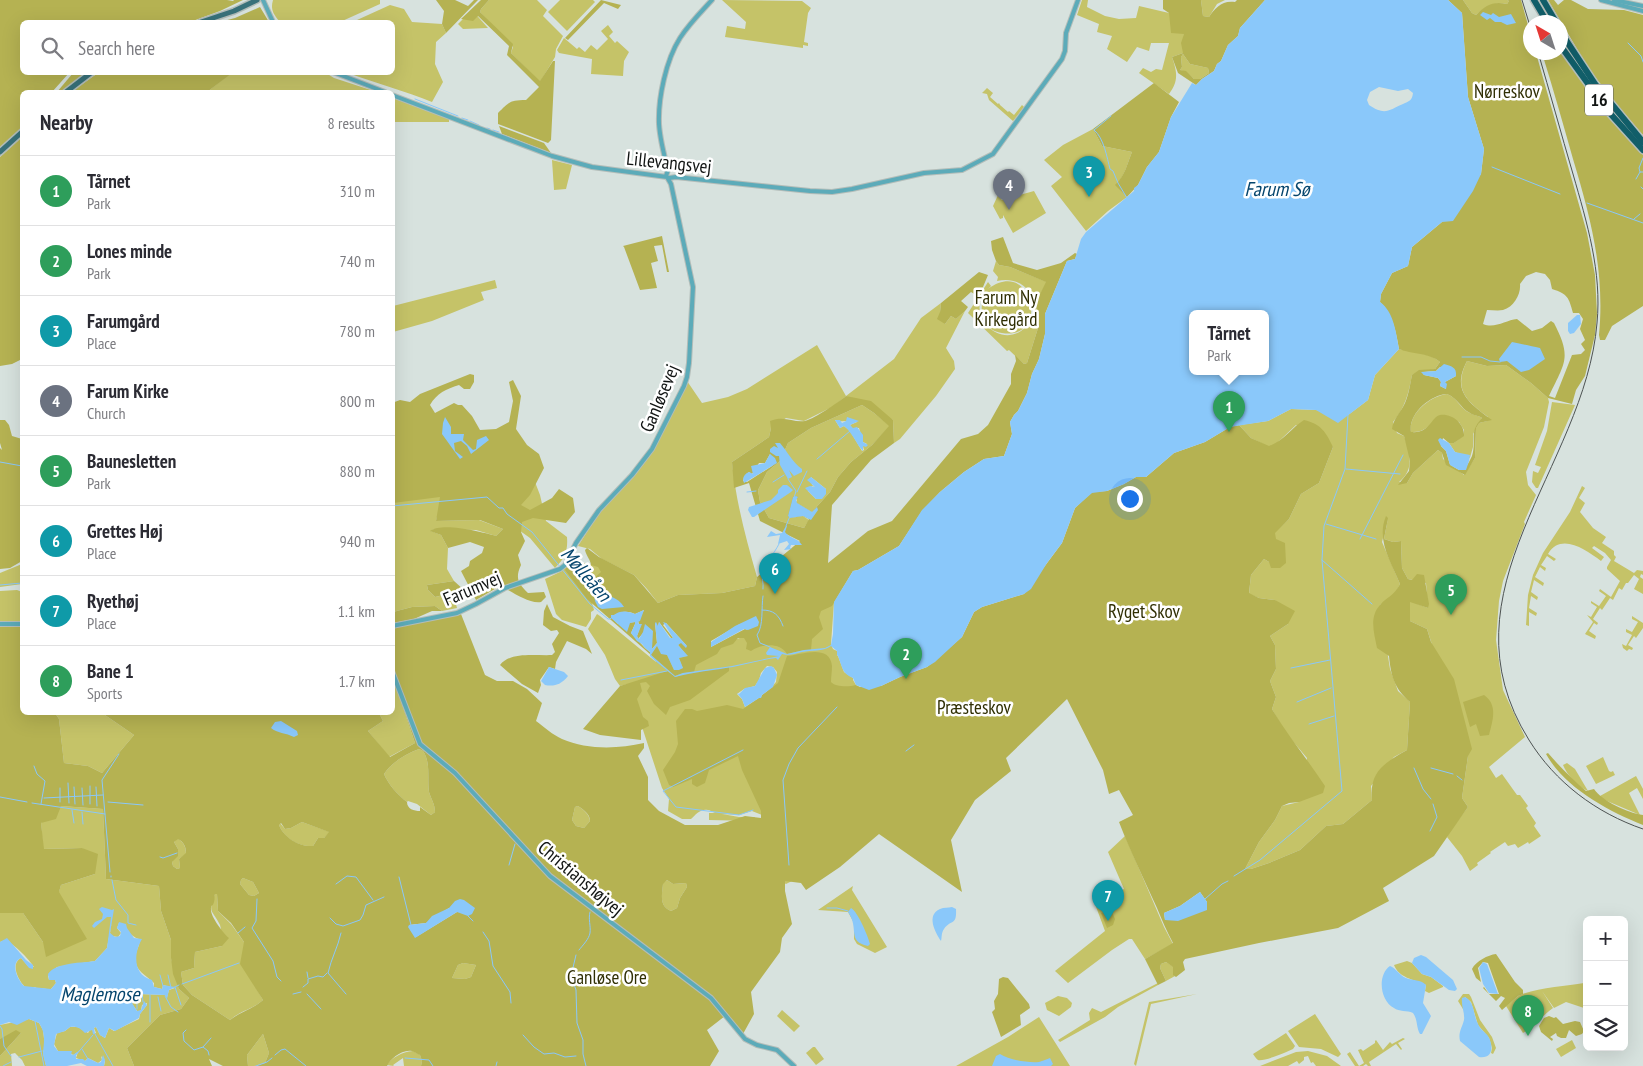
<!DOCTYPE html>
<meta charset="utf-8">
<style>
body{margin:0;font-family:"PT Sans Narrow",sans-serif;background:#f7f7f7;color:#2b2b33}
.controls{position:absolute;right:15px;bottom:15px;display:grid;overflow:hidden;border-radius:8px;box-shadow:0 5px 20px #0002}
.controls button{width:45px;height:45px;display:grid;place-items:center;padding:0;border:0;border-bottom:1px solid #e1e1e2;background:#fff;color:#2b2b33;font:25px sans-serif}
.compass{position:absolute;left:1523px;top:15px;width:45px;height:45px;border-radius:50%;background:#fff;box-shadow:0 5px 20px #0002;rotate:321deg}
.you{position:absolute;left:1129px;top:498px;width:18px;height:18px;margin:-12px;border:4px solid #fff;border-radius:50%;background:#1a73e8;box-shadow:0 0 0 8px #1a73e833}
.badge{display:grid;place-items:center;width:32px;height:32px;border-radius:50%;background:#1a73e8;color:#fff;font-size:16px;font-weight:700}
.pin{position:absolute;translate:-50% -41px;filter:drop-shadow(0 1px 2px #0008)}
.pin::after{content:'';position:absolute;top:26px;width:18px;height:15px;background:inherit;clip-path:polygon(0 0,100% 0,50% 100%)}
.popup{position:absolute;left:1189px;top:310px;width:80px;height:65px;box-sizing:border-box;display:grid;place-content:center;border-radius:8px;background:#fff;filter:drop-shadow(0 1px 4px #0005);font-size:16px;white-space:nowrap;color:#7c7c81}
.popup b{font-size:19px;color:#2b2b33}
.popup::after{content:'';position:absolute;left:50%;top:100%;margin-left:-10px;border:10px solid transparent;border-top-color:#fff}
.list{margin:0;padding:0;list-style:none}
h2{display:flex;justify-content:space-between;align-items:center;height:65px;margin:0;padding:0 20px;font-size:21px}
h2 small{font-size:16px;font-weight:400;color:#7c7c81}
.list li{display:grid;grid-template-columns:32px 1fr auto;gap:15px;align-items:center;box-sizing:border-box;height:70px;padding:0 20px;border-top:1px solid #e1e1e2}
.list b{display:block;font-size:19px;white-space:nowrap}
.list p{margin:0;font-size:16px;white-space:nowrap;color:#7c7c81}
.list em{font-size:16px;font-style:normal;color:#7c7c81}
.icon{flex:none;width:28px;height:28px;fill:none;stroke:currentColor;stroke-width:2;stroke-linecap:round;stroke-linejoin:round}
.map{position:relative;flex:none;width:1643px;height:1066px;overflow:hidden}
.search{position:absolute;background:#fff;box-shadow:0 5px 20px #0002;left:20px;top:20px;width:375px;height:55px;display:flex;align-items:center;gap:12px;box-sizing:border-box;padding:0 18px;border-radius:8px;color:#7c7c81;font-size:19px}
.panel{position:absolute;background:#fff;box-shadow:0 5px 20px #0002;left:20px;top:90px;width:375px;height:625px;border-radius:8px}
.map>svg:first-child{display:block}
.green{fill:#c5c368;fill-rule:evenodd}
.forest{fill:#b5b252;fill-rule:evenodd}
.water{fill:#8ac8fa;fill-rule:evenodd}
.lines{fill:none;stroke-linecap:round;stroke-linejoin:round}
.stream{stroke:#8ac8fa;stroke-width:1}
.minor-casing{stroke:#b3bdb9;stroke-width:6}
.major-casing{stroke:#b3bdb9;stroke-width:8}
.highway-casing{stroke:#b3bdb9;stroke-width:9}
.minor{stroke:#5cabb9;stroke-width:4}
.major{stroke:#38717a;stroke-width:5}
.highway{stroke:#115e69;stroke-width:6}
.tram{stroke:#4e5352;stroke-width:1}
.labels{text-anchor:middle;stroke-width:5;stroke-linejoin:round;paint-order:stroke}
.shield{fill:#fff;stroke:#585a5a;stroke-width:1}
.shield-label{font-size:18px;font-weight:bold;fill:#111413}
.park-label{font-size:19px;fill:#302f04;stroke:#fff}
.street-label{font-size:19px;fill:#111413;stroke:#fff}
.water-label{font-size:20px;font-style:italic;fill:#05456d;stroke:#fff}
</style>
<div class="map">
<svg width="1643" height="1066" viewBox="0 0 1643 1066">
<rect width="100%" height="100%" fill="#d7e2de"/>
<!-- green -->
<g class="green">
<path d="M273,0H380V4L340,22H280C274,15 270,10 273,0Z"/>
<path d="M489,0H537L547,10L543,16L563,36L556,49L555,57L540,82L511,53L513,47L480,12L481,9Z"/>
<path d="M560,0H593L595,2L567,31L548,12Z"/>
<path d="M722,0L802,1L811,8L808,13L804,42L808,43V46L803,45V48L725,37L727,26L745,29L746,22Z"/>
<path d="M1082,0H1088L1087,7L1105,16L1119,19L1136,18L1139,6L1169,13L1184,34L1183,53L1172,57C1177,72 1179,81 1169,94L1139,73L1143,68L1151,72L1156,69L1162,70L1169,43H1151L1149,51L1137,47L1127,62L1107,49L1112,36L1097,32L1099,24L1077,15Z"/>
<path d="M1201,0H1225L1217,4L1209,17L1203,16Z"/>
<path d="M1463,0H1507L1509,1L1507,4C1496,1 1484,7 1476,15L1472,13Z"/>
<path d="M390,5L404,9L412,22L442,24L446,33L436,42L435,64L443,82L432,102C405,91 376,83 348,73L392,72V22H347L353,20H357Z"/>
<path d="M472,10L488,28L463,29L458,24Z"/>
<path d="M608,25L613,32L609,36L615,43L617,41L629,52L624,61L623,76L591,74L592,59L559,53L557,50L564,38L577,49L579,47L585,52L591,45L597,50L608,39L601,31Z"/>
<path d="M1183,54L1190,64L1208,68L1209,73L1200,79H1194L1186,72L1180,70L1182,67L1181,57Z"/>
<path d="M232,72L326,73L334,78L377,92H207Z"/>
<path d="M987,88L993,93L990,97L998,104L999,103L1000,105L1008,112L1009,111L1014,115L1022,105L1024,107L1013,121L989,100L987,94L982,93Z"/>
<path d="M393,98L449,119V122H393Z"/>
<path d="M1093,129L1102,146L1132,152C1127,164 1125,176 1116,185L1127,197L1108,211L1086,231L1051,186L1062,177L1044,160L1063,145Z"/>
<path d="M552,160L572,165L566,189L554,190Z"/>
<path d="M1034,191L1046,213L1013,233L1003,215V218L1000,219L993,206L998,195L1002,200Z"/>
<path d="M996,261L999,265L1010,267L1047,282L1036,302L1038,328L1027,363L1024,364L1009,350L1007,351L968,313L988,282L991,286L988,289C1033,256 1051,341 1002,333C980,330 978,307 986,291C966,313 996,347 1021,331C1048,313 1031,273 997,281L998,277L993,271Z"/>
<path d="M495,280L497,288L481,292L484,300L432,321L393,332V306Z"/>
<path d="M941,303L940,312L945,324L951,316L956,319L965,311L946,348L954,361L955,369L936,396L900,439L894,443L893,420L846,396L834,406L804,421L786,418L771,428L769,437L732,462C736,502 746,539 757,577L755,586L722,593L678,595L658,603L647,589L634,575L602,559L590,549L578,546L601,510L635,475L651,454L687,381L702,403L728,397L747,389L817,345L846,396L894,359L921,318Z"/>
<path d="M1399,349C1411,352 1431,353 1440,362L1435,369L1412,375C1409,392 1405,408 1393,422L1397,433L1404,436C1410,453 1415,469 1399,482L1407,483L1413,473L1438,450L1442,453L1443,459L1464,475L1475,458L1476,428L1479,423L1487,421L1488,417C1466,401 1453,389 1467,361L1487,366L1506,365L1531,383L1548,398L1549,402L1544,427L1526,472L1528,485L1536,495L1524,522L1525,524L1503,581L1499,601L1496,640L1503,690L1525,737L1489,767L1496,778L1502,774L1517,795H1520L1528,806L1526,808L1536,823L1534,826L1541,836L1529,844L1528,842L1518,848L1515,844L1508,846L1505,842L1490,852L1491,853L1477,863L1478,865L1470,871L1462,856L1447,837L1450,831L1468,807L1462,798L1468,756L1427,629L1410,621V601L1428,608L1426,583L1408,579L1402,568L1401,541L1393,542L1384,539L1388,518L1382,542L1400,584L1395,594L1380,605L1390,669L1398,691L1410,702L1407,750L1394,757L1371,786L1372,800L1343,824L1326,826L1300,850L1269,863L1251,869H1245L1259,842L1275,820L1282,806L1299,802L1307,758L1285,732L1272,709L1276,697L1270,681L1276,669L1275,645L1270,636L1288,624L1275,600L1259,598L1249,594L1251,575L1264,559L1269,562L1275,539L1274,533L1289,519L1301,494L1319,483L1333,447L1296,425L1277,443L1269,447L1251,438L1239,425L1268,421L1291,409L1316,410L1348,415L1368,400L1375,375Z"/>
<path d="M1447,394C1459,399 1460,409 1470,413C1475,416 1478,415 1482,418L1473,434V447L1469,461L1470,458L1455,452L1449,443H1454L1464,435V430L1459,422L1437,417C1430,426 1423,433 1411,432C1408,414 1430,396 1447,394Z"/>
<path d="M1552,402L1575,405L1538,488H1536L1532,482L1533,471L1538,473L1541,467L1535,465L1547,431Z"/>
<path d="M862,405L874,413L890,426L872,445L851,462L838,477L830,492L812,512L797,503V496L790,518L803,516L809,520L804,528L769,518L760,502L758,490L767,472L780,461L788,443L811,428ZM835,420C843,423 850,419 857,422L850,425L852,428H859L863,442L867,444L863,446L864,450L862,451L850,431L844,426L840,428ZM811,477L826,489L816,499L808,491L812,486L816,487L812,485Z"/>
<path d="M392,437L535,482L540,495L546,521L567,537C568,551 565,558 555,568L530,538L516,528L487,515L437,517L436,521L479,520L503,529L496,536L476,530L434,529L431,531L441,535L448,548L447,569L454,581L427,585L428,590L435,597L453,593L457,608L442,611L435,606L412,607L393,612Z"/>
<path d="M1582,486L1585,488L1579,498L1585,503L1580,512L1593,528L1606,537L1602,543L1614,551V555L1616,557L1614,561L1634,573L1637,570L1643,571V575L1641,574L1640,577L1643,579V594L1634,589L1639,579L1634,575L1628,583H1626L1622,590L1619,588L1613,600L1610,598L1602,610L1600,608L1593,619L1598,623L1597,625L1594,623L1589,631L1596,636L1595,639L1585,634L1593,622L1587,615L1591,617L1597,607L1591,603V601L1599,606L1606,596L1599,591L1600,589L1611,597L1620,581L1607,569V567L1611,560L1605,553L1594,546L1592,548L1604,557L1601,561C1586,550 1561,532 1548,554L1556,559L1554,561L1547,556L1541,565L1546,568L1545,571L1540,567L1535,577L1544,583L1543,586L1534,580L1531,592L1538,597L1537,600L1531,596L1529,608L1537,613L1536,616L1529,612V626L1526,625L1528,595L1533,575L1543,553L1570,512Z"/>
<path d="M584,563L613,569L592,603L594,610L591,612V619L586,627L562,620L556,614L545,579L562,571L567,566L572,570Z"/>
<path d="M22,564V584L0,587V573Z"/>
<path d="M17,590L22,592V623L0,622V591Z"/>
<path d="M834,602L831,644L833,649L837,651V655L838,656L844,672L853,678V680L856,685L812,871L786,884L774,877L762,815L752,811L739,815L722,814L739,817H755L753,821L709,820V813H715C712,812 710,810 708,810C701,808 695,815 691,819H682L668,811L669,799L662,788L628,684L620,686L615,679L605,655L588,629L597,614L600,616L656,662L651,655L705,654L737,639L808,613ZM767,666L773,667L777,672L776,682L765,694L745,707L742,699L737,694L744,689L755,686L759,680L761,673Z"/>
<path d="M1632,616L1643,623V628L1636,638L1634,636L1628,645L1633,648L1632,650L1629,649L1627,651L1623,648L1622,644L1626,646L1632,635L1626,632V629L1632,632L1638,622L1632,619Z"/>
<path d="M393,678L415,743L389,757L368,731L383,721L379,713L392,712Z"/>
<path d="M55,713H102L134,735L102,773L88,766L64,763L59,719Z"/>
<path d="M419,749L423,751C431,763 427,778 429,792C431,799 435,804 435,812L431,815L417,804L408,801L407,802C398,795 388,784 384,774C392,762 406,754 419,749Z"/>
<path d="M1603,757L1609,771L1611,772L1613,771L1615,775L1596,784L1586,766Z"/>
<path d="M1567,763L1575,769L1588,791C1578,787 1567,775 1563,765Z"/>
<path d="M1636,776L1643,789V799L1637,788L1629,793L1640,815L1600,798V796Z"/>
<path d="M61,806L103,809L106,879L159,886L161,911L171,940V958L179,989L189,998L181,1009L160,1015L127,1048L134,1066H104L105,1061L101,1056L102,1060L98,1063L88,1058L85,1061L76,1058L78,1052L73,1055L68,1051H58L54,1044L57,1033L65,1031L70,1027H78L88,1033L90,1030H93V1034L96,1033L94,1028L96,1027L100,1035L105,1038L109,1028L114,1031L139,1019L140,1014L147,1005V1003L142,1005L141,1010L138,1012L132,1004L139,994L165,995L167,997L169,990L175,988L163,985L162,989L154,987V983C143,973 131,969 137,950C139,945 140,944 139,939C131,937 126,928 119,923L117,928L121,933L118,937L112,936L110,933L112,920L107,948L95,961L57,967L48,976L49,980H55L56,983L51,989C46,990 43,987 38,989L35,987H25C18,980 10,964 21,958L28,966L34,967C28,958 15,945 5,940L0,942V913H23L43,942L61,885L95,874L82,848L43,849L41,823Z"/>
<path d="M578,806C584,810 589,814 590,821L584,828L576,826L572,820L575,807Z"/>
<path d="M302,822L330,832L324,838H318L313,846C299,847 284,838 279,825L280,823L285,829L291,828Z"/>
<path d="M1125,836L1164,927L1173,944L1145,959L1132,939H1129L1112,950L1068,983L1055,971L1105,931L1095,904L1124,889L1108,852Z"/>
<path d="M177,838C184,842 186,847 186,854L179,859L180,868L177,869L173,866L172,862L178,849L174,842Z"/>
<path d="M243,878L253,882L259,893L254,896L249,895L240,884L241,880Z"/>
<path d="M667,880L673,884L686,883L687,887L680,898L677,908L671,911C659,906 662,895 663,883Z"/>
<path d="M853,886L852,890L887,947L875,953L857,944L854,939V923L848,912L818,910Z"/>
<path d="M215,894H217L218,911L231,924L244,942L253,983L263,1000C253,1009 240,1011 230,1020L192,995L183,985L181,972L194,968L195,952L222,946C221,940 222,931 220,925C213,910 207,914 215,894Z"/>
<path d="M1407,961L1412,963L1422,974L1431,977L1443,986V987L1429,993L1425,991L1426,985C1413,979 1399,978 1394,965Z"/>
<path d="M1166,962L1174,967L1173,974L1175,976L1166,981L1160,968L1161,964Z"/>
<path d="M463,963L476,965L471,977L465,979L452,978L458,965Z"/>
<path d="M1158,983V985L1118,1007L1105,1017L1060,1042L1058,1040L1090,1020L1089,1013L1092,1008L1101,1012Z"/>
<path d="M1584,983L1587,990V1006L1584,1008L1566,1002L1554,1008L1542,991L1553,1008C1541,1017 1536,1025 1523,1033L1506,1006C1510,1003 1514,999 1518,996C1534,988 1566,986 1584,983Z"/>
<path d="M1197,994L1151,1004L1136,1066L1134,1064L1149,1002Z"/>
<path d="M1463,994H1469L1471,997L1480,1020L1492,1037L1496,1048L1493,1054L1491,1053L1492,1048L1489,1038L1478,1025L1471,1002L1465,997L1463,1009L1458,1001Z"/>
<path d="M1058,996L1067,998L1072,1003L1071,1007L1059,1016L1047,1010L1045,1003Z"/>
<path d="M782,1010L800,1026L794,1032L777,1016Z"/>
<path d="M1315,1014L1341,1054L1338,1057L1321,1049L1299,1047L1288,1031Z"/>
<path d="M1039,1017L1070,1066H956L1008,1037Z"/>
<path d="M29,1019L39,1023L43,1030L45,1047L43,1052L46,1066H25L22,1060L15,1053L11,1054L12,1066H0V1056L21,1033L0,1039V1025Z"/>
<path d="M1286,1033L1295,1046L1293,1049C1287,1052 1263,1062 1258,1060C1256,1059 1254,1055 1253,1054Z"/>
<path d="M263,1034L269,1053L265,1063L254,1066H248L247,1055Z"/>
<path d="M1403,1038L1405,1039L1398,1043L1402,1049L1401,1050L1396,1044L1369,1062L1371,1066H1368L1366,1064L1363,1066H1355L1347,1054L1350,1052L1359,1066L1364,1063L1358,1050L1361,1049L1363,1051L1375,1043V1041L1376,1040L1383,1050L1390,1042L1392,1044Z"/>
<path d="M1572,1040L1576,1048L1561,1057L1556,1049Z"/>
<path d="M813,1047H815L824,1059L816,1065L806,1053Z"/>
<path d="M413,1051L420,1055L422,1061L421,1066H404L403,1058L393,1065L394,1066L386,1065C394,1057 401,1052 413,1051Z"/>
<path d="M1308,1051L1327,1056L1341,1066H1316L1313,1062L1311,1063L1308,1056L1304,1057V1060L1299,1064L1297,1061L1288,1066H1260L1296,1052Z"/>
</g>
<!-- forest -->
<g class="forest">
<path d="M0,0H227L233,1L234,0H243L220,11L190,22H22V72L69,73L52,92H22V128L0,148Z"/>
<path d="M436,0H455L468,6L474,0H478L446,33L442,24L444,11Z"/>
<path d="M481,0H489L481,9L480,12L513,44L511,53L540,81L553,61H555L551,140L548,143L498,124V113C509,102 510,100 526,100L539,87L507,55L509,46L478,16L473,21L461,19Z"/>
<path d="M601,0L621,5L618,9L604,3L568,40L565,38Z"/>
<path d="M1163,0H1201L1203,16L1209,17C1215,8 1222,0 1235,2L1237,0H1265L1240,28L1238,36L1228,45L1221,61L1217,64L1214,71L1202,79L1196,85L1178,73L1172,57L1183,53L1181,43L1184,34L1171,33L1169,13L1163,9ZM1183,54L1190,64L1208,68L1209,73L1200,79H1194L1186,71L1180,70L1182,67L1181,57Z"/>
<path d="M1448,0H1463L1472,13L1476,15C1486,5 1493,1 1507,4L1509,1L1507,0H1521L1530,32V52L1536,53L1587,233L1595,275L1597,314L1595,335L1585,376L1576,390L1572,404L1548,398L1531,383L1506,365L1487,366L1467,361C1451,391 1469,403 1492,420L1479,423L1476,428L1475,458L1465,475L1446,465L1442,453L1438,450L1413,473L1407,483L1398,485L1409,471L1410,461L1404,436L1392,429C1393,419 1401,412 1405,403C1409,394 1410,384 1412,375L1419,370L1435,369L1440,362C1430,353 1411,354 1399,349C1396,332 1393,314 1380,302L1381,294L1392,273L1408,266L1412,247L1442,222L1481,174L1484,149L1468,97L1462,13ZM1536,272L1545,274L1550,280L1552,289C1568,294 1569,298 1573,313H1579L1583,319L1580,329L1585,340L1581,344L1585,350L1581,354L1572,355L1555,398L1549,396C1565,362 1572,358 1554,323L1551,321L1542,328L1532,331L1517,319C1506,320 1495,329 1483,324L1487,310C1492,310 1498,311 1503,310C1514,307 1521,294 1520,284L1526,276ZM1440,367L1456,376L1445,382L1446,389L1440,386L1441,382L1438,378L1424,375L1422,372L1436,371ZM1447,394C1459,399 1460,408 1470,413C1474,416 1478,415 1482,418C1468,433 1477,440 1472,456C1470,460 1468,464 1466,467L1459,470L1450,465L1446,451L1441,446L1443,438L1449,443H1454L1464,436C1465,424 1452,413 1440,415C1431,417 1430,434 1411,432C1408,414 1430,395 1447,394Z"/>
<path d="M1548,0H1554L1558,5L1564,0H1571L1588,9L1624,10L1643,15V135L1612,99L1589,69Z"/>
<path d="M260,7L269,22H220L235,18Z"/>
<path d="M1561,52L1587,89L1643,155V306L1612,326L1605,340H1600L1599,335C1605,272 1591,219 1573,159C1563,124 1553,88 1542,53Z"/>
<path d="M73,73H86L62,92H57Z"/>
<path d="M98,73V72L232,73L207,92H71Z"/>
<path d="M1154,83L1179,102L1171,117L1159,152L1147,167L1138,185L1127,197L1115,185C1125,176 1127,164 1132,152L1102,146L1093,129Z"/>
<path d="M499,126L544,143L551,153L502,134Z"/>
<path d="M22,137V359L12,364L0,366V157Z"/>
<path d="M662,236L669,272H667L662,245L654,246L658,261L651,263L657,288L640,290L624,247L623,246Z"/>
<path d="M1003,237L1013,263L1037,270L1061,263L1075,253L1077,254L1075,259L1067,261L1045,314V334L1039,359L1032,374L1027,393L1018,411L1014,415L1010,422L1012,434L1004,456L984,459L964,472L940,492L922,511L899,546L858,570L853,571L832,606L821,611L819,617L823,629L812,639L811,650H804L787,654C780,642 761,644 751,651L746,649L747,643L744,638H738L733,644L721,648L717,654L696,665L694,672L683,673L675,676L587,599L565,570L568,564L573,562L576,565V572L583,577L586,586H588L591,581L601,572L598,567L591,565C591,561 586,555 585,550L587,548L599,557L634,575L658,603L678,595L722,593L755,586L757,577L800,541L760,521L749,483L734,488L732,462L769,437L771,428L770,421C785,415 793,423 805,421C816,418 837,403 846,396L871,401L893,420L894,443L871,460L832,505L828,563L868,531L892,521L961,439L978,434L988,425L1011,384V374L1016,361L1015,355L1024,364L1027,363L1038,328L1036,302L1046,282L1010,267L999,265L996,261L992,250L991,241ZM862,405L874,413L889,426L872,445L851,462L838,477L830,492L812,512L797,503L796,500L798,497L796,496L793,497L788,516L790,518L803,516L809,519L804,528L769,518L760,502L758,490L767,472L780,461L788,443L811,428ZM770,454L773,465L772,466L747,482L743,481L744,477L749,472L752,474L759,463H765ZM644,610L638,621L639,624H641L637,636L638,639L644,632L652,639V649L657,643L655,623L658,627L659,622L671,638H673L663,625L666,623L687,646L680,642L678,645L687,656L679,658L683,668L674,670L667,655L657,645L651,653L645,648L631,633L635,624V622L618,624L611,617C619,612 626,610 635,614ZM740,624L748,630L745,629L711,647V641Z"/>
<path d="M979,272L988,275L983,287L976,295L971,292L961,301L968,307L965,311L956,319L951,316L945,324L937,319L940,312L941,303Z"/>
<path d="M470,374L474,375V382L470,389H464L459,385C446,389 437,393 430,405L435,413L454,403L458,405H462L472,416L480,430L496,429L509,422L513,401L509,382L513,380L521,396L516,429L527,445L539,454L544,468L530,495L521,505L530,510L552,498L559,489L573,498L575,512L566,523L533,518L522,522L521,532L525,541L518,555L521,565C515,578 518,583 528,593L544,592L546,597L541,602C528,604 512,591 500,586L476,600L461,571L469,566L470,561L482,553L484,547L470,542L448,548L441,535L430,531C443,522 481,532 496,536L503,529L480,520L436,521L440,497L393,503L392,403L400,400L410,402L420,394Z"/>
<path d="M0,420H5L9,425L12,436L22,439V561L10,568L0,569V448L2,450L0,443Z"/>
<path d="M1304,420C1321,424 1326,432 1333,447L1319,483L1301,494L1289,519L1275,533L1276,539L1285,543L1286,563L1280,568H1271L1269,562L1264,559L1251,575L1249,593L1259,598L1275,600L1295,611L1288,624L1270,636L1275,645L1276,669L1270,681L1276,697L1272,709C1288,736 1308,760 1325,786L1323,793L1299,802L1289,803L1282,806L1275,820L1259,842L1245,869H1251L1269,863L1300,850L1326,826L1343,824L1372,800C1369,772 1384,763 1407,750L1410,702C1394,688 1391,676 1389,656L1377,648C1374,633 1369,617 1380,605C1388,596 1393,597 1400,584C1391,562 1376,540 1386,516L1388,518L1384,539L1393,542L1401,541L1402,568L1408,579L1412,580L1417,574L1424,575L1429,604L1428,608L1410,602V621L1427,629L1431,642L1454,679L1472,749L1468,756L1462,798L1468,807L1434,856L1383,888L1389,901L1338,928L1259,943L1185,959L1183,962L1185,970L1176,977L1173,975V967L1166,962L1161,964L1160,968L1166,981L1158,985L1145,959L1173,943C1167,932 1162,920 1157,908C1144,879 1130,851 1119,822L1133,815L1119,790L1109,794L1103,770L1067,699L1006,758L1011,771L975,800L951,840L962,892L879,834L840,867L806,890L801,883L785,881V891L792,924L782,938L780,952L751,992L754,1014L743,1034L725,1016L707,1030L719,1051L710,1066H421L422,1061L420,1055C419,1055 413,1051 412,1051C402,1049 390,1059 387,1066H254L265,1063L269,1053L263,1034L247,1055L248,1066H223L209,1059L212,1066H134L127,1048L160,1015L181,1009L189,998L179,989L173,974L171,958V940L161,911L159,886L106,879L103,809L61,806L56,819L41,823L44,849L82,848L98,854L95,874L61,885L59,892L87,939L46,957L43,942L23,913H0V625H22V712L55,713L59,719L64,763L88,766L102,773L134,735L102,713H379L383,721L368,731L390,757L415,743L393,678V628L461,614L485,675L497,681H513L527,689L542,703L536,721C544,727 553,735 562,739C587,750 618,749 644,743V748L638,756L648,777V800L659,811L685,825H718L745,816L761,818V811L742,770L738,756L709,770L705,783L697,787L692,784V779L673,787L669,785L663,770L675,752L678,744L676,721L685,709H692L697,711L727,705L743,709L759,698H761L762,695L778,683L787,656C800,655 830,643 832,666C832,671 831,677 831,682C835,687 849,687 856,685L860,687L881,686L900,677L927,667L962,637L974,612L982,607L1024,594L1062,543L1075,508L1092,492L1107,491L1124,484L1136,477H1146L1174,453L1205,442L1230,427L1239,425L1251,438L1269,446C1284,441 1291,428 1304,420ZM419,749L423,751C431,763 427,778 429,792C431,799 435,804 435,812L431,815L420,807V811C414,811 407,809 407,802C398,795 388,784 384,774C392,762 406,754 419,749ZM578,806C584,810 590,814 590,821L584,828L576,826L572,820L575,807ZM302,822L329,832L324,838H318L313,846C300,847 284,838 279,825L281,823L285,829L291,828ZM178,839C184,842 186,847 186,853L179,859L180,868L177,869L173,866L172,862L178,856V849L174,842ZM243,878L253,882L259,893L254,896L249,895L240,884L241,880ZM667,880L673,884L686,883L687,887L680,898L677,908L671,911C659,906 662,895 663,884ZM1200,892L1207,902L1165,920L1164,913L1180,906ZM215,894H217L218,911L231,923L244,942L240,964L263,1000C253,1009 240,1012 230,1020L192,995L183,985L181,972L194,968L195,952L222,946L229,938C223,933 211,917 211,910C211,902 212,909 214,902C215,899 214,897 215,894ZM449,908L457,912L416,937L409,925L426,923ZM463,963L476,965L471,977L465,979L452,978L458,965Z"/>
<path d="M454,581L464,590L435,597L428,590L427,585Z"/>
<path d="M547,604L553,617L570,626L583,631L592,654L586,649L567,641L556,662L555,669L549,667L540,680L541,685L538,693L522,684L500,665C511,651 536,656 552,655L555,652L552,644L559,633L557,630L551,631L543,625L544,611Z"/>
<path d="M435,606L442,611H432L414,619L393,623V612L412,607Z"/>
<path d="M729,667V671L690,700L670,707L666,715L654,704L647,691L650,686L646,682L640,683L642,691L637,699L643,717L648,721L649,726L641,730V740L600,735L583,729L620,686L667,671L676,677L683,674Z"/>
<path d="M1484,695C1498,705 1493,720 1489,735L1480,736L1476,724L1470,727L1463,702Z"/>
<path d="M1548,753C1560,767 1572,779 1586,791L1594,789C1602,801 1628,813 1643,815V825C1608,811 1565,788 1546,754Z"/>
<path d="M1109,911L1112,912L1115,919L1113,925L1107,928L1101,913Z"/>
<path d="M1496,954L1515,982L1523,990V994L1518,996L1502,1010L1499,1006L1505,998L1501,996L1496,1001L1483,988L1484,987L1489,994H1499L1488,963L1483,962L1478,968L1481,982L1476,978L1472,969C1476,961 1488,955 1496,954Z"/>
<path d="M1003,977L1008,978L1029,1004L1030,1008L1020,1015L1021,1025L1001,1037L992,1012L995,1009L994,1001L998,994L999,979Z"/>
<path d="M1549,1016L1554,1018L1556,1017L1563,1024L1575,1021L1580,1022L1584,1031L1582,1034L1576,1036L1569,1030L1566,1038H1561L1557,1036L1556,1033L1550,1037L1553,1039L1552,1041L1541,1032L1539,1026L1544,1018Z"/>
<path d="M16,1030L21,1033L0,1056V1039Z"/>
</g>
<!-- water -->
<g class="water">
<path d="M1265,0H1448L1462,13L1468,97L1484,149L1481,174L1473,191L1453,221L1442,222L1412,247L1408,266L1392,273L1381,294L1380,302C1394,312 1396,333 1399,349L1375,375L1368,400L1338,423L1316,410L1291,409L1268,421L1230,427L1205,442L1174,453L1146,477H1136L1124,484L1107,491L1092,493L1075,508L1062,543L1047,563L1031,589L1024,594L982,607L974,612L962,637L935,662L927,667L900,677L881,686L869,690L856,685L853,678C842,674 842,666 838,656L837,655V651L831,646C822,652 812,650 802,652C794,654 790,656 782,654L778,660L776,658C761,660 747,664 733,667C714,670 694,672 675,677L653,659L650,656V652L645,648L642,644L637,641L631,633L635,624V622L630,623L627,632L611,618V615H614C620,610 628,611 635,614L644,610L640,621L638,622L639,624H642L637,636L639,639L643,632L645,624L653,631L652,649L657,643L655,623L656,622L658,626L659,622L670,638H673L663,622L666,623L687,646L686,648L681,643L678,645L688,656L679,658L683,668L679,670H674L667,655L661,654L657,646L651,655L675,676L683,673L732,666L779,656L767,655L766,653L770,647L787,654L804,650L825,648L831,645L833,634L834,602L853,571L858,570L899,546L922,510L940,492L964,472L984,459L1004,456L1012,434L1010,422L1014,415L1018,411L1027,393L1032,374L1039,359L1045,334V314L1067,261L1075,259L1081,239L1086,232L1134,191V188L1138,185L1147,167L1159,152L1171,117L1192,83L1196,85L1202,79L1214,71L1217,64L1221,61L1228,45L1238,36L1240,28ZM1379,87L1398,91L1408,89L1413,93C1412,101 1409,101 1403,104C1389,110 1385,116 1369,105L1367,100L1370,92ZM1193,313H1265V371H1193Z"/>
<path d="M1483,12L1491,15L1493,13L1499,17L1511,14L1516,23L1507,25L1501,22H1495L1490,18L1487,20L1480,15Z"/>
<path d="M1577,315H1580L1581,324L1574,333L1570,334L1568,331V323Z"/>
<path d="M1512,342C1522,344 1530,346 1540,348L1545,359L1529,370L1521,372L1507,361L1500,362L1499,359Z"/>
<path d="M1444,364C1451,366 1457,367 1456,376L1445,382L1447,384L1446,389L1440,386L1441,382L1438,378L1424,375L1421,372L1436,371Z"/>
<path d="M445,417L451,427V434H464L463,440L473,450L476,449L477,440L486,436L489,440L471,454L467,446L461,441L454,443L455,451L463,457L460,459L442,434L443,423Z"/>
<path d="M847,417L859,421L850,425L853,428L857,427L863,435V442L868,445L866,447L863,446V451C856,444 853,433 844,426L840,428L835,420H840L842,423L846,421Z"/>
<path d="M1440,438L1449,443L1455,452L1470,455L1469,461L1466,470H1459L1450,465L1446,451L1441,446L1438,440Z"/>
<path d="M775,443H780C787,451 793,463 802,469V472L794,476L789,470L792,477L788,479L780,465L779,456H776L770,452V449L774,446L778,448Z"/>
<path d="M770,454L775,458L777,463L744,483C742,478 744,474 749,472L753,474L751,466L765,463Z"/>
<path d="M811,477L826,489V494L822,499H816L805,488L810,486L815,487L807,480Z"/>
<path d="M783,485H787L793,490L791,492L754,517H752L748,510L749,507L771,500L778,493V490Z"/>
<path d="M796,496L798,497L796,500L797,503L812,512L817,507L818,510L811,520L803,516L790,518L788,516L793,497Z"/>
<path d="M786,526H787L785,532C789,538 798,538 802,545H791L790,548L792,549L784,550L789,544L787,541L778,544L780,535L767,537L771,531L776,534L782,533Z"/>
<path d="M598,592C607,595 618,597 624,607L602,609L598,607L595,601L594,593Z"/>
<path d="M756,616L759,622L758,626L748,630L744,629L711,647V642L735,626Z"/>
<path d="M771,666L774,668L777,675L773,687L762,695L761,698H759L745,707L742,699L737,693L739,694L745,688L755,686L765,668Z"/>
<path d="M549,667L564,672L568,676C562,684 554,687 545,685L541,681Z"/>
<path d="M281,721L297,731L298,735L294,737C286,733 277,733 271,728L275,722Z"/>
<path d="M1200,892L1207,902V910L1178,921L1165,920L1164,913L1180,906Z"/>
<path d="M460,899L464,900L475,908L472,914L468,916L457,912L415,938L408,927L409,925L426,923L432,916L449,908L455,901Z"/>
<path d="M102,907L112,910L114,909L110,933L115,937L120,936L121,932L117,928L119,922L126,924L127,928L134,938L142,939C134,952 132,975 152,980L154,987L162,989L163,985L175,987L169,990L167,999L165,995L139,994L132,1003L137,1011L141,1010L144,1001L147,1005L140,1014L139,1018L117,1030L115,1031L109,1028L105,1038L100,1035L96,1027L94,1028L95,1034H93L92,1030L85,1033C80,1028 77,1026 70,1027L65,1031L56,1034L54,1046L58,1051H72L71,1054L73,1055L80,1050L76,1055V1059H83L85,1061L88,1058L98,1063L101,1062L103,1055L105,1060L104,1066H87L81,1063L67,1066H46C45,1062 43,1057 43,1053C44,1041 46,1034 39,1023L29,1019L17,1025L9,1022L0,1025V942L7,938L26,960L33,965V969L29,968L21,958C10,963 17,979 24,986L51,989L56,983L55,980H49L48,974C56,962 83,963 95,961L107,948L111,917H107L94,928L92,926L95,922L102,919L103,914L99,909Z"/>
<path d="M952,907L956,909C957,926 951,919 944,929C941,933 942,938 941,941C935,932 926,915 940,909C944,907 948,908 952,907Z"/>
<path d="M851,908C858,912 868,936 870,944L868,946C846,941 860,929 848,912Z"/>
<path d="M1421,955L1426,957L1453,980L1457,989L1455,991L1449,990L1431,977L1422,974L1412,963L1414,958Z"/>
<path d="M1483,962L1487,964L1498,994L1489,993L1483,984L1479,968Z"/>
<path d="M1390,966C1396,968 1400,976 1406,978C1414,981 1420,979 1426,985L1423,1003L1431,1016L1422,1034H1420C1416,1027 1418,1020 1413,1013C1407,1010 1399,1012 1394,1008C1380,1001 1377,975 1390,966Z"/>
<path d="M1465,997C1475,1002 1473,1015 1478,1024C1480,1029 1485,1032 1488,1036C1494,1046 1493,1059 1479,1057L1460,1041C1458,1032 1462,1028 1464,1020C1465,1013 1461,1006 1462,998Z"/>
<path d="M1000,1054C1009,1060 1028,1063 1039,1062C1043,1061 1047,1059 1050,1058L1053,1064L1051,1066H992L996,1056Z"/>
</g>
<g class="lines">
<!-- stream -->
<g class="stream">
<path d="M1628,43L1641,56L1643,62"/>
<path d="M415,99L458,116"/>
<path d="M1111,116L1094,130C1104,138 1107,158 1110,169L1113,171L1118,183L1127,198"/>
<path d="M462,118L468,120"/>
<path d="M470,121L479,125"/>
<path d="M487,128L490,129"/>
<path d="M493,130L499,132"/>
<path d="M1492,167L1560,194"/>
<path d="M1640,172L1639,168L1643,158"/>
<path d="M1636,179L1640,172H1643"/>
<path d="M1641,187L1643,189"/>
<path d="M1587,203L1643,223"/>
<path d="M1634,219L1640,214"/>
<path d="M1462,357H1481L1490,361L1500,362"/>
<path d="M817,459L850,431"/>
<path d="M0,462L22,466"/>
<path d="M1346,469L1400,474"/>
<path d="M788,479L796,491L794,498"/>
<path d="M773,482L784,475"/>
<path d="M747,492L756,491"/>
<path d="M797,492L807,471"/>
<path d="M392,506L487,497L499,508H503L507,514L532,532L590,604L608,619H610L612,617"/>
<path d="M1326,524L1376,539"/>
<path d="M786,526L790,516"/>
<path d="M1360,539L1403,455"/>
<path d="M1322,560L1372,604"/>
<path d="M0,585L22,583"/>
<path d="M763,589C764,583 761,578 763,573C765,563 774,554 779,544"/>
<path d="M763,596C761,608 764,625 757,635L760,643L770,647"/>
<path d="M762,610C774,610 779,615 783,626"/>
<path d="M1291,668L1330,660"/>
<path d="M621,680L667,671"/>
<path d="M1297,702L1331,688"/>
<path d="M1309,724L1334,716"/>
<path d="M743,750L663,791L676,807L739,815L753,810"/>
<path d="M906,751L914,745"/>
<path d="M34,766L37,774L45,781L41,804"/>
<path d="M1414,768L1423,789L1431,799"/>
<path d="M1431,768L1453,774"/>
<path d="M1457,776L1462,780"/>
<path d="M68,783L69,803"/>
<path d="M90,786V804"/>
<path d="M74,787L75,804"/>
<path d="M96,787L97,806"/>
<path d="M60,788V802"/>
<path d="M82,788L83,805"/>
<path d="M0,797L27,802"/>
<path d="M44,798L103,795"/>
<path d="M108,802L143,805"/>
<path d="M32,803L105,814"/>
<path d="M72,810L74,823"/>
<path d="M82,812L83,824"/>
<path d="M1430,831L1437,817L1433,804"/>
<path d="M160,857L163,858L177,853"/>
<path d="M509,865L515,844"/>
<path d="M789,865L783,780L789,764L798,748L837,707"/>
<path d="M110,872L102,780L119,754"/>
<path d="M111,876V877"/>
<path d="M1234,876L1260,860L1342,791L1322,560L1324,526L1345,469L1348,415"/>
<path d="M399,877L411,925"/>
<path d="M112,880L116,900L128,915V923L136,925"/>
<path d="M336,884L347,876L356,877L373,900"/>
<path d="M257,899L256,921L252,928L273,961L277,977L281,981"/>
<path d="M1205,899L1222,884L1228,881"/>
<path d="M827,908H837L848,911"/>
<path d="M468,916L473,921"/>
<path d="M330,918L336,924L343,926L360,920L363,915L366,905L384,897"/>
<path d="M483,932L489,941L493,966L510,992L511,1003"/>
<path d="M238,933L245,927"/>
<path d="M341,933C338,947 331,959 328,973L346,994"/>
<path d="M579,950C583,945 589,939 590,933C591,926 588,919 590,912"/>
<path d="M576,955L571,976L576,990L577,1023L583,1040V1054L586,1066"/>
<path d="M307,972L308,978"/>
<path d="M160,975L163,986"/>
<path d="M168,975L171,988"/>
<path d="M182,984L239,963"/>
<path d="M175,987L181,1005"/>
<path d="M303,987L308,983V979L318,976L323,977L327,973"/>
<path d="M173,988L179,985"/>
<path d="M142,993L143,1002"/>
<path d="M293,994L301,992"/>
<path d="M307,994L321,1009"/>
<path d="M150,995V1022"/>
<path d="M165,996L171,1007L178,1012"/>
<path d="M158,997L161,1011"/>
<path d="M137,1009V997"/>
<path d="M35,1021L44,1066"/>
<path d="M0,1026L2,1029L4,1046L11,1056"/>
<path d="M186,1030L183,1033L184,1041L194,1050L203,1047L208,1051L209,1055"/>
<path d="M95,1034L113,1066"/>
<path d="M523,1035L534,1047L544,1054L554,1053L565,1057L576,1056"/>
<path d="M203,1047L211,1038"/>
<path d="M82,1049L88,1059"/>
<path d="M275,1055L281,1050L285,1049L306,1066"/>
<path d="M75,1056L93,1035"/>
<path d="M19,1057L42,1051"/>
<path d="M405,1058L429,1060L433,1066"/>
<path d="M3,1066L11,1062"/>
<path d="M256,1066L267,1062L272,1058"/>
<path d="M496,1066L497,1062"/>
</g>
<defs>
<g id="minor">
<path d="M263,0L273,22"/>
<path d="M1601,0L1643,11"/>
<path d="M1614,0L1643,6"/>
<path d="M333,72L385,92"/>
<path d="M392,95L552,156L592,167L667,177L671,184L693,287L689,363L687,377L684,386L652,449L632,475L599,510L576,543L565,565L560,569L505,588L476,604L457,613L392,626"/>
<path d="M666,176L668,170C664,155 660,140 659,124C658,98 666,60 680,38C689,24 701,12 712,0"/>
<path d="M669,178L676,177L810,191L832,192L852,189L924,173L962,170L993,154L1062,59L1065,51L1066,33L1078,0"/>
<path d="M0,624H22"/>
<path d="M392,671L420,744L455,773L550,876L711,998L745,1039L757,1045L777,1050L794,1066"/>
</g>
<g id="major">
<path d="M201,22L234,11L257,0"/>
<path d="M66,92L92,72"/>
<path d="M0,152L22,132"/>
</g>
<g id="highway">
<path d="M1534,0L1547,22"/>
<path d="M1543,0L1556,22"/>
<path d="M1560,31L1595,84L1643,142"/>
<path d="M1560,45L1607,110L1643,150"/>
</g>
</defs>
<!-- minor casing -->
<use href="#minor" class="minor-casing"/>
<!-- major casing -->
<use href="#major" class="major-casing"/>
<!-- highway casing -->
<use href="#highway" class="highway-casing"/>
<!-- minor -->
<use href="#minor" class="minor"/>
<!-- major -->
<use href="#major" class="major"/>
<!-- highway -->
<use href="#highway" class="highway"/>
<!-- tram -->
<g class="tram">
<path d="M1522,0L1530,26"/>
<path d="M1538,52C1550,93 1561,133 1573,174C1587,223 1602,272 1597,323C1585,468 1436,591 1529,740C1555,782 1596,813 1643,829"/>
</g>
</g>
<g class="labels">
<!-- shield labels -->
<rect class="shield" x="1585" y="84.5" width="28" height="31" rx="4"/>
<g class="shield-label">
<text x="1599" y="106">16</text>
</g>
<!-- park labels -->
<g class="park-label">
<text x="1507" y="98">Nørreskov</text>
<text x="1006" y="304">Farum Ny<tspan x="1006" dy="22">Kirkegård</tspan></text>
<text x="1144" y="618">Ryget Skov</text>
<text x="974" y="714">Præsteskov</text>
<text x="607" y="984">Ganløse Ore</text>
</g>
<!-- street labels -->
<g class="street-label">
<text transform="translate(669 162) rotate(6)" y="7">Lillevangsvej</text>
<text transform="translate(659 398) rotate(-67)" y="7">Ganløsevej</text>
<text transform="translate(472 588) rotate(-23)" y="7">Farumvej</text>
<text transform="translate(581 878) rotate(40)" y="7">Christianshøjvej</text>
</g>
<!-- water labels -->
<g class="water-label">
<text x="1277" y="196">Farum Sø</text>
<text transform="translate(586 574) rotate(49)" y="7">Mølleåen</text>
<text x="100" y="1001">Maglemose</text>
</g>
</g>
</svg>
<div class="controls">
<button>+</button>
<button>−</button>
<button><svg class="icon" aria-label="layers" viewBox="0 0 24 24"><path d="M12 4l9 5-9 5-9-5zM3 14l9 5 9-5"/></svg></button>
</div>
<svg class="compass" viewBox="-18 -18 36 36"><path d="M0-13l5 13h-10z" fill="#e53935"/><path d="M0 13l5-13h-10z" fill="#7c7c81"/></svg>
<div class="you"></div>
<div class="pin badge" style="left:1229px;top:432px;background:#2e9e5b">1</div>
<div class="popup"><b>Tårnet</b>Park</div>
<div class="pin badge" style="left:906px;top:679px;background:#2e9e5b">2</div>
<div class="pin badge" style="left:1089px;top:197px;background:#0f9aa8">3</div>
<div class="pin badge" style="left:1009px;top:210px;background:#6b7280">4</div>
<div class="pin badge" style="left:1451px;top:615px;background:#2e9e5b">5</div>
<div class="pin badge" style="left:775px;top:594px;background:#0f9aa8">6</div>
<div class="pin badge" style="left:1108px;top:921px;background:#0f9aa8">7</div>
<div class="pin badge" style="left:1528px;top:1036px;background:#2e9e5b">8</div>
<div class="search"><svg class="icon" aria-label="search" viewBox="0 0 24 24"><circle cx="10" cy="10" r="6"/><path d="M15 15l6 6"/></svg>Search here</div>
<section class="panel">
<h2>Nearby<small>8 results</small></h2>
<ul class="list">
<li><span class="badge" style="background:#2e9e5b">1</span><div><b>Tårnet</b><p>Park</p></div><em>310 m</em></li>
<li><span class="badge" style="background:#2e9e5b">2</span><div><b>Lones minde</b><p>Park</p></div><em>740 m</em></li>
<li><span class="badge" style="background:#0f9aa8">3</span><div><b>Farumgård</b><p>Place</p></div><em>780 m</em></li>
<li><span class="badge" style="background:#6b7280">4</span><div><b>Farum Kirke</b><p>Church</p></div><em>800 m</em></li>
<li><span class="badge" style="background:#2e9e5b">5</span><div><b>Baunesletten</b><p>Park</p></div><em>880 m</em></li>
<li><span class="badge" style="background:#0f9aa8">6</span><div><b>Grettes Høj</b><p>Place</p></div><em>940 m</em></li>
<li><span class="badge" style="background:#0f9aa8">7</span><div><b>Ryethøj</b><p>Place</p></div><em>1.1 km</em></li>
<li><span class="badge" style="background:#2e9e5b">8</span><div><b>Bane 1</b><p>Sports</p></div><em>1.7 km</em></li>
</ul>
</section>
</div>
